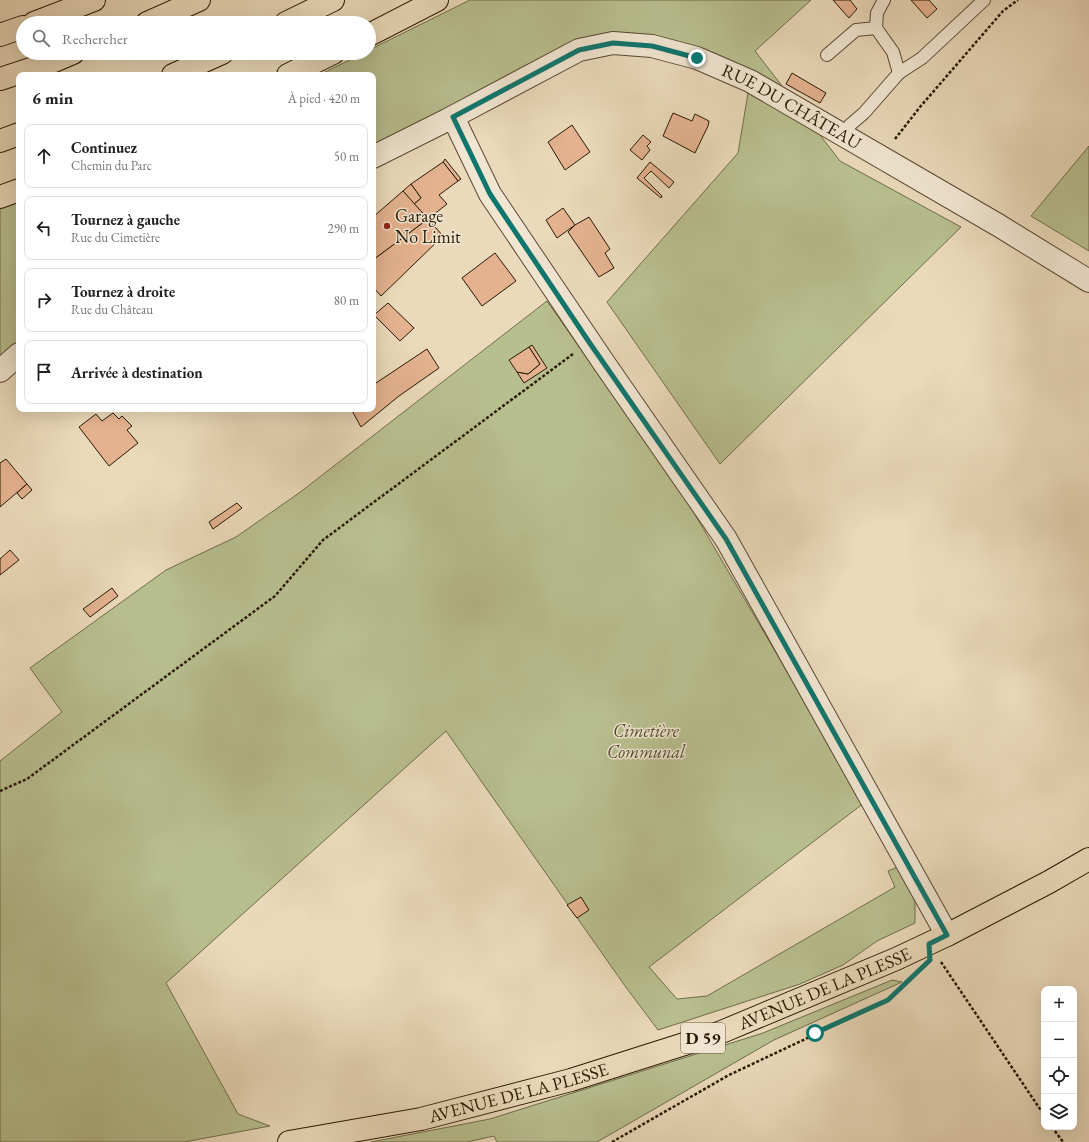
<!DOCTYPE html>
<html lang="fr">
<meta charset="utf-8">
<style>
body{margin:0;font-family:"EB Garamond",serif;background:#f2f2f2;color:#202124}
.controls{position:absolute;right:12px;bottom:12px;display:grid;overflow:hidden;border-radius:8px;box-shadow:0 4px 16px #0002}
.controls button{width:36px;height:36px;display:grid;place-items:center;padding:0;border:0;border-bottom:1px solid #e0e0e0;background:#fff;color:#202124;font:20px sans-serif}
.stop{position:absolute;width:12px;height:12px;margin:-9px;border:3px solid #0f766e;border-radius:50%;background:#fff}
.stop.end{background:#0f766e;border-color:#fff;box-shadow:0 1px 4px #0008}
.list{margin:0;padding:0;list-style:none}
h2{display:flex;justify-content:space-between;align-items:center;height:52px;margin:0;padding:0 16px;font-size:17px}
h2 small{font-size:13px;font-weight:400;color:#757577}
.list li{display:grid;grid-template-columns:26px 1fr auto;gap:12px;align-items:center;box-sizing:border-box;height:64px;margin:0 8px 8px;padding:0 8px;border:1px solid #e0e0e0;border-radius:8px}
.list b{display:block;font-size:15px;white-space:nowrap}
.list p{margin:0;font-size:13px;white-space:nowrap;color:#757577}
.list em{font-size:13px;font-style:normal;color:#757577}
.icon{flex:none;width:22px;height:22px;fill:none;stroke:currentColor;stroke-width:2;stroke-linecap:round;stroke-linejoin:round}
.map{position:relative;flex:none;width:1089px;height:1142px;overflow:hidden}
.search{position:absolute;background:#fff;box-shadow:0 4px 16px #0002;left:16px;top:16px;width:360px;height:44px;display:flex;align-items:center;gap:10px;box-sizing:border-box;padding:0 14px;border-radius:22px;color:#757577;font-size:15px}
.panel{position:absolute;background:#fff;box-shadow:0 4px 16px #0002;left:16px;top:72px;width:360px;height:340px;border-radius:8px}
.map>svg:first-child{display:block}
.green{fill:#b8bf8f;stroke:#706c4a}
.building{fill:#e4b28f;stroke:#291905}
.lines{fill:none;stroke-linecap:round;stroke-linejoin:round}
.service-casing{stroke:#594932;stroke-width:14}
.minor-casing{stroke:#594932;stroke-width:24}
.primary-casing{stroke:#291905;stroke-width:24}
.motorway-casing{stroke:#291905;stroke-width:24}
.path{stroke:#291905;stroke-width:2.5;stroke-dasharray:3 2;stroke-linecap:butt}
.service{stroke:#f1e6d2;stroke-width:12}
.minor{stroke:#f1e6d2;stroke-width:22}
.primary{stroke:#ead9ba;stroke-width:22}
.motorway{stroke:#ead9ba;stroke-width:22}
.route{stroke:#0f766e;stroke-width:5}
.poi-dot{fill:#8f2418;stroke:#f1e6d2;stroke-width:1.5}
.labels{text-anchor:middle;stroke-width:3;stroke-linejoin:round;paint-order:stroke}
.shield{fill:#f1e6d2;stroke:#655642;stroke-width:1}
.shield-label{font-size:17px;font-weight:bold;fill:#291905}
.street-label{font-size:18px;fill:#291905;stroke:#f1e6d2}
.poi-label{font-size:18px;fill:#291905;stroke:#f1e6d2;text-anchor:start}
.park-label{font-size:18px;font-style:italic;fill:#544b2e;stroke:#f1e6d2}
</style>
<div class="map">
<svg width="1089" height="1142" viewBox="0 0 1089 1142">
<rect width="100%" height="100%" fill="#ead9ba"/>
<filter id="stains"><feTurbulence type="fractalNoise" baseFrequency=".005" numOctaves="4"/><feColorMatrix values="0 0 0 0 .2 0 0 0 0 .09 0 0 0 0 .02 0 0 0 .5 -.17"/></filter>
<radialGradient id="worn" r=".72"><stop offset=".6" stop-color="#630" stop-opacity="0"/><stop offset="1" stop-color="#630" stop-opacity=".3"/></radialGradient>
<!-- green -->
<g class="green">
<path d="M470,0H811L755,51L840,161L961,227L720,464L607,302L738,153L750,81L613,43L373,156V75H319L364,53H369V50Z"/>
<path d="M1089,146V251L1031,216Z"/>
<path d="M19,196V343L0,357V204Z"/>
<path d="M547,301L690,506L864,803L649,967L677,999L707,996L895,887L888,871L900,866L915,894V923L877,941L843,965L800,984L658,1030L625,986L446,731L166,983L238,1114L270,1126L184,1142H0V761L62,712L30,668L166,570L236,537L299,493Z"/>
<path d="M892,980L902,982L774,1040L597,1142H497L494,1136L467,1142H371L490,1119L763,1033Z"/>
</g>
<!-- building -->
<g class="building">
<path d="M833,0H850L857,9L849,18Z"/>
<path d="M911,0H929L937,9L927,18Z"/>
<path d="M792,73L826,93L820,103L786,84Z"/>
<path d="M673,113L692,121L695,114L709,121L708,126L695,153L663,136Z"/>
<path d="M572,125L590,152L565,170L548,142Z"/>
<path d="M643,135L651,142L647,146L650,150L642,160L630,150Z"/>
<path d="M445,159L461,179L458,181L443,162Z"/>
<path d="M443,162L458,181L439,195L447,204L428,219L414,204L421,198L411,184Z"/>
<path d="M650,162L674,182L669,188L651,171L644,178L662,196L661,198L637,178Z"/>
<path d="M411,184L421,198L414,204L403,191Z"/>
<path d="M403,191L428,219L373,260V217Z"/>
<path d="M563,208L575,225L557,238L546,220Z"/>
<path d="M589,217L610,249L605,253L614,268L599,277L568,232L575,225Z"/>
<path d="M428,219L443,236L381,296L373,287V260Z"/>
<path d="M495,253L516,281L482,306L462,278Z"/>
<path d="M388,303L414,328L400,341L374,315Z"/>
<path d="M532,345L547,368L524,383L517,372L528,374L540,364L529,347Z"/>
<path d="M529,347L540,364L528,374L517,372L509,360Z"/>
<path d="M427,349L439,368L399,396L361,427L351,409H373V385Z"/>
<path d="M113,413L119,419L122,416L132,426L127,430L138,443L109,466L79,427L96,414L102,421Z"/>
<path d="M6,459L27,484L0,507V463Z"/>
<path d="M27,484L32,490L22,499L17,493Z"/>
<path d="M237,503L242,508L213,529L209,522Z"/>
<path d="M10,550L19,560L0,575V559Z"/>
<path d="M112,588L118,596L90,617L83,609Z"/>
<path d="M581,897L589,910L577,918L567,905Z"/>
</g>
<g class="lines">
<defs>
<g id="service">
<path d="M884,0L877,13L876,28L893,52L899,73"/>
<path d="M827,55L856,30L876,28"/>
<path d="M844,136L850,125L864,113L899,73L922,58L984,0"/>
</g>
<g id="minor">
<path d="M453,117L490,194L604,363L726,539L947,935"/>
<path id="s1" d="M373,157L447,120L579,50L613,43L652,46L697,58L750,81L998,225L1089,281"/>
<path d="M0,371L19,354"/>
</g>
<g id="primary">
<path id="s2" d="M289,1142L421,1119L571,1080L719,1033L896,959L947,935L1049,882L1089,859"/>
</g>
<g id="motorway">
<path d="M34,23L94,0"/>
<path d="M147,23L199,0"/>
<path d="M286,23L333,0"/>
<path d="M0,35L23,27"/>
<path d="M369,35L437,0"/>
<path d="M173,75L222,53"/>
<path d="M288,75L333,53"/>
<path d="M0,79L52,62L73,53"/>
<path d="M0,141L19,134"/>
<path d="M0,197L19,190"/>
</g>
</defs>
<!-- service casing -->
<use href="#service" class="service-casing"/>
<!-- minor casing -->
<use href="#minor" class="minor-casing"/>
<!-- primary casing -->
<use href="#primary" class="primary-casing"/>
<!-- motorway casing -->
<use href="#motorway" class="motorway-casing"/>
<!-- path -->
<g class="path">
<path d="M895,139L920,107L1003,11L1018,0"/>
<path d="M0,791L27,779L275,596L323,540L573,354"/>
<path d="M941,962L1044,1115"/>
<path d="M1052,1127L1063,1142"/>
<path d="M612,1142L729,1075L888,1000L910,979"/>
</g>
<!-- service -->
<use href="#service" class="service"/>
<!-- minor -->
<use href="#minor" class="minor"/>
<!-- primary -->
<use href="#primary" class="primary"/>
<!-- motorway -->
<use href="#motorway" class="motorway"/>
</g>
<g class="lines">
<!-- route -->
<path class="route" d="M697,58L652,46L613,43L579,50L453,117L490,194L589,342L726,539L947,935L929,944L930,960L888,1000L815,1033"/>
</g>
<!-- markers -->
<circle class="poi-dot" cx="387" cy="226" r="4"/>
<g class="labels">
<!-- shield labels -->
<rect class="shield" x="681" y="1023" width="44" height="30" rx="3"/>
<g class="shield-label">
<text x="703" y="1044">D 59</text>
</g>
<!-- street labels -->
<g class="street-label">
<text dy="6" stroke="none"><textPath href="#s1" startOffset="459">RUE DU CHÂTEAU</textPath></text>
<text dy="6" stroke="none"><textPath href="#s2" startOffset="559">AVENUE DE LA PLESSE</textPath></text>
<text dy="6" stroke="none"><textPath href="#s2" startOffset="235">AVENUE DE LA PLESSE</textPath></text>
</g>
<!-- poi labels -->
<g class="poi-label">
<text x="395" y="222">Garage<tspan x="395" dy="21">No Limit</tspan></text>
</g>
<!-- park labels -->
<g class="park-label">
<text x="646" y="737">Cimetière<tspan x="646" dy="21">Communal</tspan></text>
</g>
</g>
<rect width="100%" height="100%" filter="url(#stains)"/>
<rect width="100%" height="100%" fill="url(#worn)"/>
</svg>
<div class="controls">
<button>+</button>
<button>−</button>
<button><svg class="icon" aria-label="locate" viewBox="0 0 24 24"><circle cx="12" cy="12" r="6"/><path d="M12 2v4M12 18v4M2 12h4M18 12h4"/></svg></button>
<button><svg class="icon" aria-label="layers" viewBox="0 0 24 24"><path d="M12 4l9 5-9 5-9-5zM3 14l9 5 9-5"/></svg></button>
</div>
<div class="stop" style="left:815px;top:1033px"></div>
<div class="stop end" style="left:697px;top:58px"></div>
<div class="search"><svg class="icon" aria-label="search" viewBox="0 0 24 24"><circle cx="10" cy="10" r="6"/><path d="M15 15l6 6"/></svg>Rechercher</div>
<section class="panel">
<h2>6 min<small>À pied · 420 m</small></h2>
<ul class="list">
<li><svg class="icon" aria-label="ahead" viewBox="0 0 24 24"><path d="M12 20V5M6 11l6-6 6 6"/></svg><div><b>Continuez</b><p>Chemin du Parc</p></div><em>50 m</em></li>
<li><svg class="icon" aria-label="left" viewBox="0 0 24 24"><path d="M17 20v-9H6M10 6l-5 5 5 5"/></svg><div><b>Tournez à gauche</b><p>Rue du Cimetière</p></div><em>290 m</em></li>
<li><svg class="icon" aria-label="right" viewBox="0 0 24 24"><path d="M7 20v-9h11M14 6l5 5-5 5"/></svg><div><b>Tournez à droite</b><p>Rue du Château</p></div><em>80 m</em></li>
<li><svg class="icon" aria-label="arrive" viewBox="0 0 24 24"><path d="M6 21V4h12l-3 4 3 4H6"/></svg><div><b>Arrivée à destination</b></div></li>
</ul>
</section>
</div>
